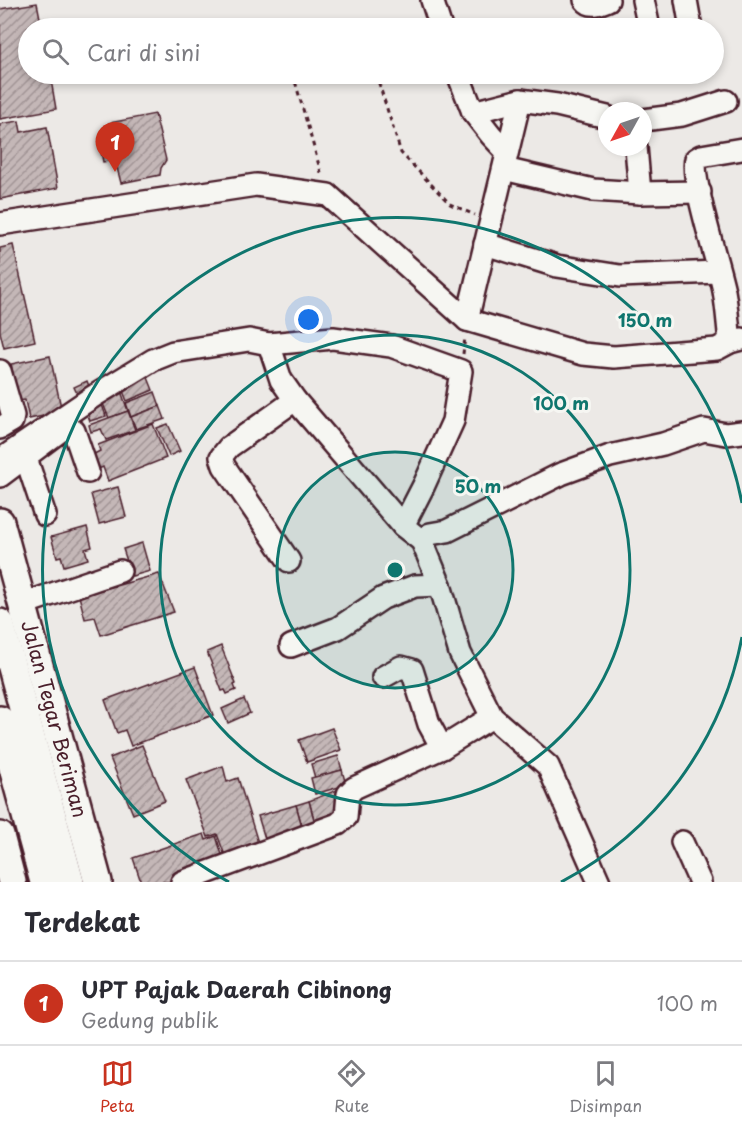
<!DOCTYPE html>
<html lang="id">
<style>
body{margin:0;font-family:"Playpen Sans",sans-serif;background:#f7f7f7;color:#2b2b33}
.compass{position:absolute;left:598px;top:102px;width:54px;height:54px;border-radius:50%;background:#fff;box-shadow:0 3px 9px #0003;rotate:230deg}
.you{position:absolute;left:309px;top:320px;width:21px;height:21px;margin:-15px;border:4px solid #fff;border-radius:50%;background:#1a73e8;box-shadow:0 0 0 9px #1a73e833}
.badge{display:grid;place-items:center;width:39px;height:39px;border-radius:50%;background:#c8321e;color:#fff;font-size:20px;font-weight:700}
.pin{position:absolute;translate:-50% -50px;filter:drop-shadow(0 2px 3px #0008)}
.pin::after{content:'';position:absolute;top:32px;width:21px;height:18px;background:inherit;clip-path:polygon(0 0,100% 0,50% 100%)}
.list{margin:0;padding:0;list-style:none}
h2{display:flex;justify-content:space-between;align-items:center;height:78px;margin:0;padding:0 24px;font-size:26px}
h2 small{font-size:20px;font-weight:400;color:#7c7c81}
.list li{display:grid;grid-template-columns:39px 1fr auto;gap:18px;align-items:center;box-sizing:border-box;height:84px;padding:0 24px;border-top:2px solid #e1e1e2}
.list b{display:block;font-size:22px;white-space:nowrap}
.list p{margin:0;font-size:20px;white-space:nowrap;color:#7c7c81}
.list em{font-size:20px;font-style:normal;color:#7c7c81}
.icon{flex:none;width:33px;height:33px;fill:none;stroke:currentColor;stroke-width:2;stroke-linecap:round;stroke-linejoin:round}
.map{position:relative;flex:none;width:742px;height:882px;overflow:hidden}
.search{position:absolute;background:#fff;box-shadow:0 3px 9px #0003;left:18px;right:18px;top:18px;height:66px;display:flex;align-items:center;gap:15px;box-sizing:border-box;padding:0 21px;border-radius:33px;color:#7c7c81;font-size:22px}
.sheet{height:162px;background:#fff}
nav{display:flex;justify-content:space-around;align-items:center;box-sizing:border-box;height:84px;border-top:2px solid #e1e1e2;background:#fff;font-size:16px;color:#7c7c81}
nav a{display:grid;justify-items:center;gap:3px}
nav .on{color:#c8321e}
.map>svg:first-child{display:block}
.building{fill:url(#building-hatch);stroke:#4a1f2b;stroke-width:1.5}
.lines{fill:none;stroke-linecap:round;stroke-linejoin:round}
.minor-casing{stroke:#4a1f2b;stroke-width:26}
.major-casing{stroke:#4a1f2b;stroke-width:32}
.path{stroke:#4a1f2b;stroke-width:3;stroke-dasharray:4.5 4.5;stroke-linecap:butt}
.minor{stroke:#f6f6f2;stroke-width:21}
.major{stroke:#f6f6f2;stroke-width:27}
.ring{fill:none;stroke:#0f766e;stroke-width:3}
.labels{text-anchor:middle;stroke-width:6;stroke-linejoin:round;paint-order:stroke}
.street-label{font-size:20px;fill:#4a1f2b;stroke:#f6f6f2}
.centre{fill:#0f766e;stroke:#f6f6f2;stroke-width:3}
.ring-label{font-size:18px;text-anchor:middle;font-weight:bold;fill:#0f766e;stroke:#f6f6f2;stroke-width:6;stroke-linejoin:round;paint-order:stroke}
</style>
<div class="map">
<svg width="742" height="882" viewBox="0 0 742 882">
<defs>
<pattern id="building-hatch" width="6" height="6" patternUnits="userSpaceOnUse" patternTransform="scale(1.5)"><rect width="6" height="6" fill="#c4b7b7"/><path d="M-1 1l2-2M0 6l6-6M5 7l2-2" fill="none" stroke="#a19495"/></pattern>
</defs>
<rect width="100%" height="100%" fill="#ece9e6"/>
<filter id="ink" filterUnits="userSpaceOnUse"><feTurbulence type="fractalNoise" baseFrequency=".0167" numOctaves="2"/><feDisplacementMap in="SourceGraphic" scale="12" xChannelSelector="R" yChannelSelector="G"/><feConvolveMatrix kernelMatrix="1 2 1 2 8 2 1 2 1" color-interpolation-filters="sRGB"/></filter>
<g filter="url(#ink)">
<!-- building -->
<g class="building">
<path d="M37,3L42,28H28V74H50L56,109L0,119V9Z"/>
<path d="M155,114L166,160L161,168L160,175L121,183L115,160L103,162L100,146L113,143L109,123Z"/>
<path d="M19,121L21,132L47,127L58,188L0,199V124Z"/>
<path d="M13,245L35,341L4,348L0,332V248Z"/>
<path d="M50,356L62,412L29,419L25,400L19,401L11,364Z"/>
<path d="M147,375L153,390L127,401L121,386Z"/>
<path d="M87,381L92,394L80,400L74,387Z"/>
<path d="M121,391L128,411L109,418L101,399Z"/>
<path d="M155,392L160,406L131,417L126,403Z"/>
<path d="M101,402L106,416L90,421L85,407Z"/>
<path d="M160,406L165,419L136,429L131,417Z"/>
<path d="M128,411L135,430L106,440L101,429L91,432L89,425Z"/>
<path d="M153,424L166,458L108,481L103,467L96,470L90,456L100,451L98,445Z"/>
<path d="M168,424L180,451L169,456L157,428Z"/>
<path d="M118,487L126,517L99,524L91,494Z"/>
<path d="M87,527L92,547L85,549L88,559L64,566L61,556L57,557L51,537Z"/>
<path d="M142,543L150,571L132,576L123,549Z"/>
<path d="M159,574L174,612L101,635L95,617L85,619L79,596Z"/>
<path d="M221,646L236,684L234,685L236,690L227,694L225,690L222,691L207,652Z"/>
<path d="M195,667L213,715L131,746L125,730L117,733L105,700Z"/>
<path d="M244,699L250,713L228,723L222,709Z"/>
<path d="M332,728L341,750L307,762L299,740Z"/>
<path d="M142,745L165,801L133,814L110,758Z"/>
<path d="M338,756L342,770L315,778L311,764Z"/>
<path d="M223,766L227,782L238,778L260,849L227,861L217,834L208,837L186,780Z"/>
<path d="M342,770L346,785L315,794L311,778Z"/>
<path d="M337,790L339,805L334,821L316,827L309,801Z"/>
<path d="M309,801L316,827L303,830L296,805Z"/>
<path d="M296,805L303,830L266,842L258,816Z"/>
<path d="M204,834L206,840L216,836L225,864L172,882H141L133,858Z"/>
</g>
<g class="lines">
<defs>
<g id="minor">
<path d="M432,0L441,28"/>
<path d="M585,0C591,8 600,3 608,0"/>
<path d="M643,0L649,28"/>
<path d="M686,0L691,28"/>
<path d="M458,74L473,112L491,135L507,152"/>
<path d="M473,112L520,100L557,105L607,117"/>
<path d="M643,120L682,115L726,101"/>
<path d="M636,147L640,193"/>
<path d="M504,169L593,190L640,193L700,192"/>
<path d="M0,224L256,185L328,195L467,320L583,354L614,357L717,349L730,342L742,339"/>
<path d="M485,244L557,266L620,276L718,272"/>
<path d="M467,320L520,100"/>
<path d="M730,342C728,325 727,307 724,291C719,265 690,179 696,159L701,156L742,149"/>
<path d="M269,344L281,380L295,400L403,526L422,541L440,585L460,653L492,717L548,766L599,882"/>
<path d="M0,428L12,421L13,416L0,371"/>
<path d="M26,458L45,515"/>
<path d="M0,460L94,396L153,360L173,352L249,340L269,344L333,338L391,346L461,371L453,421L424,485L403,526"/>
<path d="M0,476L64,428L74,431L88,472"/>
<path d="M422,541L430,534L447,531L561,474L610,456L663,444L704,430L726,434L742,432"/>
<path d="M289,561L224,466L221,457L229,447L295,400"/>
<path d="M23,604L120,571"/>
<path d="M291,646L338,628L383,598L415,586L440,585"/>
<path d="M383,677L401,667L412,670L429,724L442,748"/>
<path d="M682,842L700,882"/>
<path d="M182,882L338,824L346,817L348,794L354,788L442,748L492,717"/>
</g>
<g id="major">
<path d="M0,522L98,882"/>
<path d="M0,623L70,882"/>
<path d="M0,720L44,882"/>
<path d="M0,836L12,882"/>
</g>
</defs>
<!-- minor casing -->
<use href="#minor" class="minor-casing"/>
<!-- major casing -->
<use href="#major" class="major-casing"/>
<!-- path -->
<g class="path">
<path d="M298,74L295,81L322,176"/>
<path d="M376,74L401,153L450,204L475,215"/>
<path d="M463,354L465,337"/>
</g>
<!-- minor -->
<use href="#minor" class="minor"/>
<!-- major -->
<use href="#major" class="major"/>
</g>
</g>
<!-- distance rings -->
<circle cx="395" cy="570" r="118" fill="#0f766e" fill-opacity=".12"/>
<g class="ring">
<circle cx="395" cy="570" r="118"/>
<circle cx="395" cy="570" r="235"/>
<path d="M742 637A353 353 0 0 1 561 882M229 882A353 353 0 1 1 742 503"/>
</g>
<g class="labels">
<!-- street labels -->
<g class="street-label">
<text transform="translate(54 719) rotate(75)" y="7">Jalan Tegar Beriman</text>
</g>
</g>
<circle cx="395" cy="570" r="9" class="centre"/>
<g class="ring-label">
<text x="645" y="327">150 m</text>
<text x="561" y="410">100 m</text>
<text x="478" y="493">50 m</text>
</g>
</svg>
<svg class="compass" viewBox="-18 -18 36 36"><path d="M0-13l5 13h-10z" fill="#e53935"/><path d="M0 13l5-13h-10z" fill="#7c7c81"/></svg>
<div class="you"></div>
<div class="pin badge" style="left:115px;top:172px">1</div>
<div class="search"><svg class="icon" aria-label="search" viewBox="0 0 24 24"><circle cx="10" cy="10" r="6"/><path d="M15 15l6 6"/></svg>Cari di sini</div>
</div>
<section class="sheet">
<h2>Terdekat<small></small></h2>
<ul class="list">
<li><span class="badge">1</span><div><b>UPT Pajak Daerah Cibinong</b><p>Gedung publik</p></div><em>100 m</em></li>
</ul>
</section>
<nav>
<a class="on"><svg class="icon" aria-label="map" viewBox="0 0 24 24"><path d="M3 6l6-2 6 2 6-2v14l-6 2-6-2-6 2zM9 4v14M15 6v14"/></svg>Peta</a>
<a><svg class="icon" aria-label="directions" viewBox="0 0 24 24"><path d="M12 3l9 9-9 9-9-9zM9 14v-3h6M13 9l2 2-2 2"/></svg>Rute</a>
<a><svg class="icon" aria-label="saved" viewBox="0 0 24 24"><path d="M7 4h10v16l-5-4-5 4z"/></svg>Disimpan</a>
</nav>
